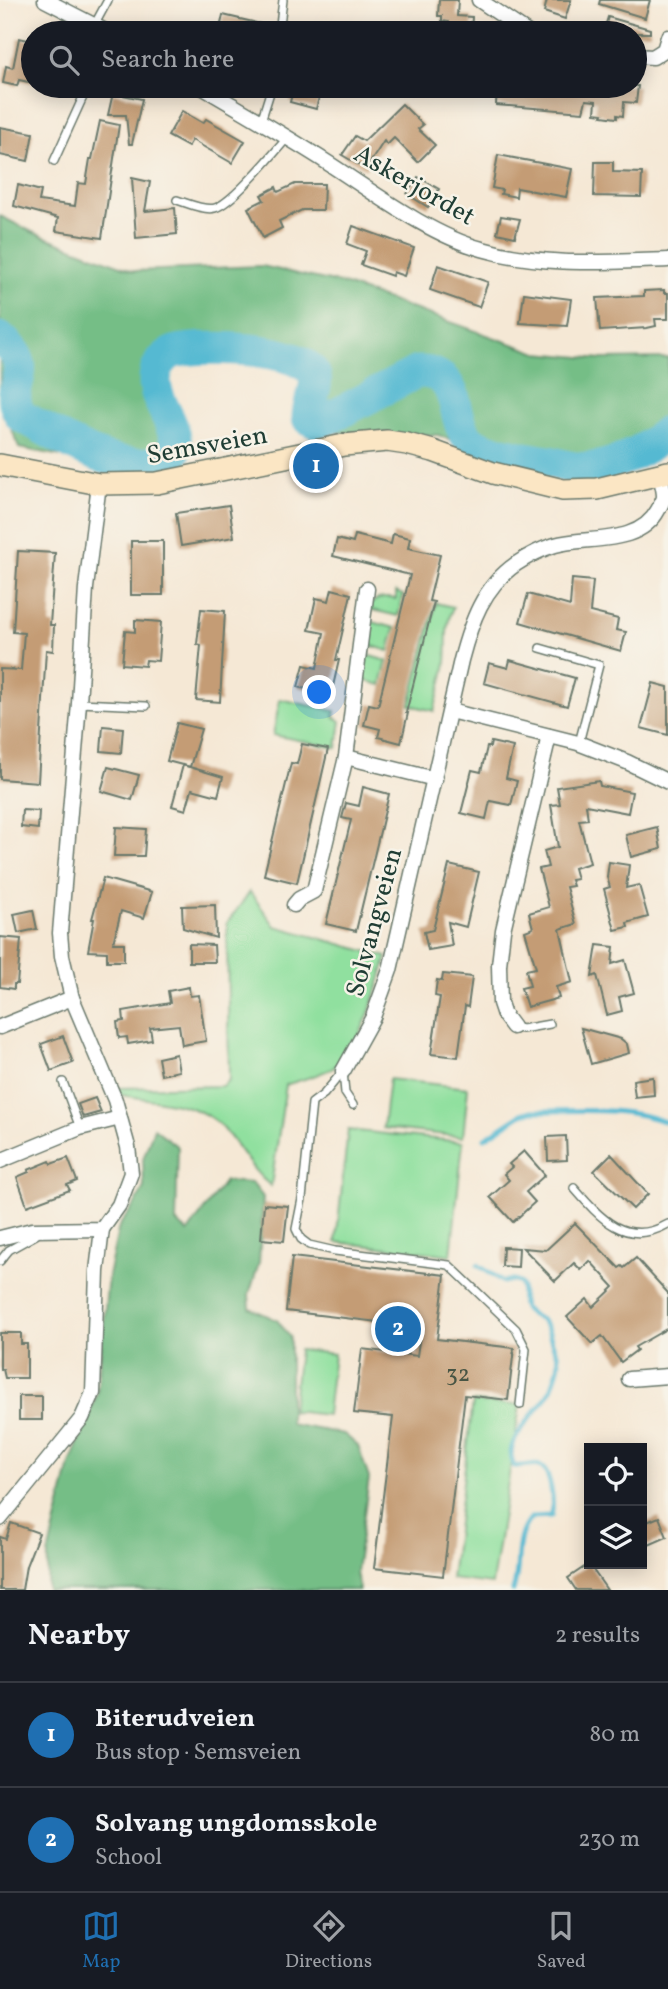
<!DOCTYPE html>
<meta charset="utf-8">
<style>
body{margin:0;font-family:Vollkorn,serif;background:#20242c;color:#f1f3f6}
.controls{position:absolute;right:21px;bottom:21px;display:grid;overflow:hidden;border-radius:0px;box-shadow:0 4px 18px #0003}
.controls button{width:63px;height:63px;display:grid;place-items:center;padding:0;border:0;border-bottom:2px solid #363941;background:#171b24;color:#f1f3f6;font:35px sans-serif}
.you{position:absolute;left:320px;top:693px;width:24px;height:24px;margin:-18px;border:5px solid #fff;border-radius:50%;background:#1a73e8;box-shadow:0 0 0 10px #1a73e833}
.badge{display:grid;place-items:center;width:46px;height:46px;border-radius:50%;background:#1f6fb2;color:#fff;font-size:23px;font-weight:700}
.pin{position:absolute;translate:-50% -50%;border:4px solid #fff;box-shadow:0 2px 7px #0006}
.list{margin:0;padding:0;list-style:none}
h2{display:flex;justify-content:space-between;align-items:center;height:91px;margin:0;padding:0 28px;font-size:30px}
h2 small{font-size:23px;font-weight:400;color:#9ea1a6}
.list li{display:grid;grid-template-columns:46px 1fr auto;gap:21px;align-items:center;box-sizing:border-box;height:105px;padding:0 28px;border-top:2px solid #363941}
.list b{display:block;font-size:26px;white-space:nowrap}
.list p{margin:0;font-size:23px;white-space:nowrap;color:#9ea1a6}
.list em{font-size:23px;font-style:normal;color:#9ea1a6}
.icon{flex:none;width:38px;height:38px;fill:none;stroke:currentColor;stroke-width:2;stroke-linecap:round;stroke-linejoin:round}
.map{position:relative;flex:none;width:668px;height:1590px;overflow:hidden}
.search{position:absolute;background:#171b24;box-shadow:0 4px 18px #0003;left:21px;right:21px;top:21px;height:77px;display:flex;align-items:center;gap:18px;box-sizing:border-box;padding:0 24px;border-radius:38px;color:#9ea1a6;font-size:26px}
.sheet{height:301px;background:#171b24}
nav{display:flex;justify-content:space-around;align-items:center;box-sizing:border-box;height:98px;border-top:2px solid #363941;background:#171b24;font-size:19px;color:#9ea1a6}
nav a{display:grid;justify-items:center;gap:4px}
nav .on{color:#1f6fb2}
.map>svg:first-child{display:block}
.green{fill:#90e09f;stroke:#588e6a;stroke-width:2}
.forest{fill:#74be86;stroke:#4a7e5d;stroke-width:2}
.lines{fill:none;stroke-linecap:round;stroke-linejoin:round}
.stream{stroke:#54b9d2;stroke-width:5}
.river{stroke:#54b9d2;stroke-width:33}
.building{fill:#c49c74}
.service-casing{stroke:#6a796c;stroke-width:10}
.minor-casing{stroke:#6a796c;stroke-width:17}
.secondary-casing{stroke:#6a796c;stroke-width:24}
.service{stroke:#fff;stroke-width:7}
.minor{stroke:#fff;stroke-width:14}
.secondary{stroke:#fbe6c4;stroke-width:21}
.labels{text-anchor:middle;stroke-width:5;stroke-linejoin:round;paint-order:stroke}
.number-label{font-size:23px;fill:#485544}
.street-label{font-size:26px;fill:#1f3d34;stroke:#f7f3e8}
</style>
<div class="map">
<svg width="668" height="1590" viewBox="0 0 668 1590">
<rect width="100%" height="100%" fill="#f7f3e8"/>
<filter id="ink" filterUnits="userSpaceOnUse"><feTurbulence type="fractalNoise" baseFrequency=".0143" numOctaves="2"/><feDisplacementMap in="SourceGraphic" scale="14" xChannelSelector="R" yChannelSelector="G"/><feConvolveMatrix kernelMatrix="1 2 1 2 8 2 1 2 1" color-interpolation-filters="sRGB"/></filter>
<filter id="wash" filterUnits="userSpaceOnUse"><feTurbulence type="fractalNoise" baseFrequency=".00686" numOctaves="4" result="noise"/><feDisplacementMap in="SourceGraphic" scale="28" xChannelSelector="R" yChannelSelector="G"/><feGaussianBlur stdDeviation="1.57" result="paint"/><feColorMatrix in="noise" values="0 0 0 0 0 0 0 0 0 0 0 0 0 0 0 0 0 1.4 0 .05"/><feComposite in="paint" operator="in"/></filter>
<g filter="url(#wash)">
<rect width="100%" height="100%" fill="#f5e8d5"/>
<!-- green -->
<g class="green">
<path d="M396,592L403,595L398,616L368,609C373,597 384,597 396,599Z"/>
<path d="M436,603L453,607C444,631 448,639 446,662C444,678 438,695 434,711L410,705Z"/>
<path d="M369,621L395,628L389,651L365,644Z"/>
<path d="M363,654L387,661L381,685L360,679Z"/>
<path d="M280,699L335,711L334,717L341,721L337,748L273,735Z"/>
<path d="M250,892L275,926L387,957C378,988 363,1043 337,1065C326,1074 299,1080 286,1085L271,1186C250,1170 239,1145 221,1126C194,1099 152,1102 117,1094L116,1088L222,1086L229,1080L227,923Z"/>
<path d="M389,1079L468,1088L463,1137L383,1128Z"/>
<path d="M348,1130L463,1142L451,1255L336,1242Z"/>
<path d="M299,1350L334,1354L327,1415L292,1411Z"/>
<path d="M473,1402L520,1405L492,1584L451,1579Z"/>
</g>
<!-- forest -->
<g class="forest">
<path d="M0,216L32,232L134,271L262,266L343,284L538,353L602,359L668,358V452L593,473L524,466L438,435L317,432C313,425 306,417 307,408C309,396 321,385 314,372C299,350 196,341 174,352C166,356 159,363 157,372C149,401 184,425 174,454L99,463L19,448L0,398Z"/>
<path d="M154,1128L178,1147L176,1222L188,1232L225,1181L252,1183L263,1197L259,1263L249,1295L250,1308L277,1320L290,1337V1424L344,1434L358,1446L369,1478L356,1572L359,1590H47L48,1555L70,1464L97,1394L108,1276L119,1226L136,1203L144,1187L143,1159Z"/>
</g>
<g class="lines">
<!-- stream -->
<g class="stream">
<path d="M485,1138L522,1114L533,1111C578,1111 626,1106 668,1123"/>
<path d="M478,1265L503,1282L512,1280L520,1283C524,1291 519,1301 524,1308C528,1314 537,1317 542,1321C550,1329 549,1335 553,1345C554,1349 557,1352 558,1355C561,1365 555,1377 552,1387C544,1409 499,1440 514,1466C521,1467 529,1464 537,1465C552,1468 554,1504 551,1516L532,1517C512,1537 522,1566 513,1590"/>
</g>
<!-- river -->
<path class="river" d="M0,338C42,372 0,384 21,416C63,438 126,484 174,454C184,424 144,397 158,367C162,359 170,352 178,351C206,345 296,347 313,372C321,384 307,403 308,418L315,422L324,421L417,372C465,370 449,422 471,441C482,450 499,452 512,455C524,459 536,460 549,462C558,464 566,467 575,468C608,472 644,451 668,431"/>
</g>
<g id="blocks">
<!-- building -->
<g class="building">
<path d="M439,0H458L457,16L472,17L471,33H448L449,22L442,21V16H438Z"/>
<path d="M547,0H571L565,19L544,12Z"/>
<path d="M600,0H650L645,18L599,4Z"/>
<path d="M223,15L274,27L273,33H219Z"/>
<path d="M608,17L650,29V33H603Z"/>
<path d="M19,38L33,41V83L19,80L17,86L3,83L6,66L13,68Z"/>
<path d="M294,86H322L316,109L290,102Z"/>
<path d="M497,86H638L636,103L624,102L623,116L617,115V118L602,116L603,114L595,113L596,101L586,100L583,112L496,105Z"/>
<path d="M113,93L142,99L132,144H129L126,115H108Z"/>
<path d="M402,104L423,125L418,129L435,145L418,162L394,138L387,145L384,141L366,169L342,155L355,136L364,141Z"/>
<path d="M182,111L203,123L206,119L245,141L232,163L192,140L188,147L168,136Z"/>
<path d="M100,121L119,125L102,238L56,231L58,218L14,206L18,185L41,191L39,201L75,206L78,183L86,184L90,159H92Z"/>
<path d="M0,127L33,133L28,161L0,155Z"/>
<path d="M498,155L572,169L566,197L517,188L516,197L501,194L502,190L492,188Z"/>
<path d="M595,162H613V172L642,173L641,197L594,196Z"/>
<path d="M418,177L439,189L428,207L407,194Z"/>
<path d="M132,178L150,182L145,211L175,208L177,234L136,238Z"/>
<path d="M295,184H324L323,210H302L279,221L282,228L263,238L248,208L264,200L261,195L276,187L278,192Z"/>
<path d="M501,216L520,219L515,237L497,233Z"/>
<path d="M353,226L414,248L404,276L393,272L392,276L361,265L366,251L347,244Z"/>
<path d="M438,265L488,282L479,307L430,290Z"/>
<path d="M664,290V293H668V319H655L656,326L647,328L600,331L597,298L644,296V291Z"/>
<path d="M524,293L571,299L567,326L520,323Z"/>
<path d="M229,505L234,537L181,546L176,513Z"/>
<path d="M393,534L410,538L408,548L440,555L429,601L434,602L406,713H408L401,743L378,737L380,729L364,725L369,704L378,706L410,575L333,556L337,539L353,543L355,535L391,544Z"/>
<rect x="131" y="541" width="32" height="54"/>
<path d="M18,551L55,553L50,625H54L53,651L46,650L38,782L0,779V669L21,670L24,633L13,632Z"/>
<path d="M572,579L593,581L590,612L618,619L616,630L626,632L621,651L520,622L528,594L570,606Z"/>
<path d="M332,589L351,594L336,660H339L331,695L298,687L304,665L317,668L324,633L309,630L316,598L329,601Z"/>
<path d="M201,609L225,611L220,702L196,700L201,645L197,644Z"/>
<path d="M135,620L161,622L158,661L146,660L145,666L122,664L125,631L135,632Z"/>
<path d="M510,660L575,678L567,706L484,683L489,663L508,668Z"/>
<path d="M653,683L668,687V735L641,728Z"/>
<path d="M177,723L201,729L190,767L167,761Z"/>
<path d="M103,726L123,728L121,753L101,751Z"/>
<path d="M491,742L513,747L506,778L517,781L511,805L490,801L486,819L461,813L472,770L481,772L487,747H490Z"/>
<path d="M302,744L328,749L297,883L264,875L291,763L297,764Z"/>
<path d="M183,765L223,777L218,796L192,789L186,810L172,806Z"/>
<path d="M108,767L139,775L132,800L101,791Z"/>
<path d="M599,781L600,786L632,792L628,813L586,805L588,819L579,820L590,863L574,868L577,879L571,880L573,886L566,887L576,924L560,929L572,982L556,987L559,998L527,1007L521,988L530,986L526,970L536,968L525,931L533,928L529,913L549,907L539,869L548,867L544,851L558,847L551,805L560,804L557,787Z"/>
<path d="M363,787L389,794L356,931L326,924L351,820L342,818L346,803L359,806Z"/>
<path d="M22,810L39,811L38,829L21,827Z"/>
<path d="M116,827L146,829L144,856H114Z"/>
<path d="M657,827L661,849L631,857L626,835Z"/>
<path d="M609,862L629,865L626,888L639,885L648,917L627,923L628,927L615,930L604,889L610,887L607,877Z"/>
<path d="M449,865L479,872L466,927L448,922L452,946L428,950L424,932L433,930Z"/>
<path d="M103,878L152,892L144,918L121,911L113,943H124V961H107V952L88,951L94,919H92Z"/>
<path d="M215,905L216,938L183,928L182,906Z"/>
<path d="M33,910L37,929L18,933L14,914Z"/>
<path d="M0,937L21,939L17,984H14V989L0,987Z"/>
<path d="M189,944L214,945L215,962H189Z"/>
<path d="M597,945L614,947L612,964L625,960L634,993L619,997L622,1011L607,1015L597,975L592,977Z"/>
<path d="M443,974L472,977L468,1007L465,1006L458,1057L431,1054L440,997L435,996L437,980L442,981Z"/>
<path d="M189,987L190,996L199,995L206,1041L182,1045L179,1025L150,1028L152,1040L128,1044L127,1037L119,1038L117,1022L124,1021L123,1011L170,1003L168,991Z"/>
<path d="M581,1028L621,1039L627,1044L629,1053L591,1064Z"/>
<path d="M63,1036L73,1063L51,1071L41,1044Z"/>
<path d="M176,1054L179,1071L161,1075L158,1058Z"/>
<path d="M653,1077L654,1095L635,1097L633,1080Z"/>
<path d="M95,1098L101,1112L83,1117L78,1104Z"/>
<path d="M566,1136L567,1160L548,1161L547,1137Z"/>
<path d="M524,1151L545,1175L526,1192L535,1202L513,1222L490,1197L509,1180L504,1174L512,1167L509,1164Z"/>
<path d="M611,1154L648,1194L633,1209L594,1171Z"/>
<path d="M68,1158L77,1181L67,1185L70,1190L27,1206L17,1177L29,1172L28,1170L50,1161L51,1164Z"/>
<path d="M264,1204L288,1206L284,1241L261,1239Z"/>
<path d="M575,1223L619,1268L622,1266L624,1268L636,1258L668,1293V1328L635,1347L637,1350L621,1362L602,1336L592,1344L567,1317L587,1299L593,1307L614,1287L590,1261L581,1270L574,1263L555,1281L523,1248L546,1250Z"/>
<path d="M503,1247L519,1248L518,1267L502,1266Z"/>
<path d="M292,1257L445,1275L437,1339L514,1348L508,1400L465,1395L443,1576L374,1568L393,1417L354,1413L362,1349L417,1356L421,1327L286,1311Z"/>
<path d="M0,1333H21V1344H27V1378H5L3,1369H0Z"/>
<rect x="19" y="1396" width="23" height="24"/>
<path d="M659,1517L667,1537L642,1548V1524Z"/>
<path d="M11,1523L39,1533L26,1566L22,1590H0V1537L6,1539Z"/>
<path d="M589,1564L593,1570L607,1590H576L568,1578Z"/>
</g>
</g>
</g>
<g filter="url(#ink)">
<use href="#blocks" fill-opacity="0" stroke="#6a796c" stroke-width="2"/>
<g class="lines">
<defs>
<g id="service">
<path d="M95,24L108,0"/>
<path d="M279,33L283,0"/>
<path d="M261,121L272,86"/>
<path d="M54,161L88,86"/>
<path d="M177,200C187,203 205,211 215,208C233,203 274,153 288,137"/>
<path d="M540,648L599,665L579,743"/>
<path d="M79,703L146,706"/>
<path d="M513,1027L522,1029L550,1024"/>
<path d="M343,1071L324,1094L312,1103L302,1199L296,1229L301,1239L309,1245L335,1251L449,1265L516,1329L526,1349L520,1405"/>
<path d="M343,1071L345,1093L353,1105"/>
<path d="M63,1082L80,1128"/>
<path d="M574,1188C600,1218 626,1248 668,1224"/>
<path d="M0,1261L9,1250L36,1235"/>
</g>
<g id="minor">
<path d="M45,0L109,33"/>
<path d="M479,0L528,33"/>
<path d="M635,56L653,57L664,50L668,37"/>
<path d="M200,86C243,111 286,136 328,163C373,192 430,235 482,249C543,267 605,262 668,260"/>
<path d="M450,711L578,743L627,762L668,782"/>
<path d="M346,757L435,779"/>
<path d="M294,905L299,899L314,891L346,757L367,589"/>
<path d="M0,1027L72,998"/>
<path d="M513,1027L504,1015L500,1003L499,965L503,930L549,736"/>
<path d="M343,1071L373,1017L390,970L461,660C471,622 483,587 516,564C528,556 541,549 555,545C588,536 639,546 658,510C660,506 664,500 664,496C664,489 661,481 660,474"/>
<path d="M0,1161L80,1128L120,1118"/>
<path d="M0,1238L32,1230L102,1229L119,1205L131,1173L128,1147L115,1100L72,998L62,956L60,933L79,703L86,588L99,484"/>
<path d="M629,1379L668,1376"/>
<path d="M0,1519L82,1418L93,1393L97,1271L102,1229"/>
</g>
<path id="secondary" d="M0,465L99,484L157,483L344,445L387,441L407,444L433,451L493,473L563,490L597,489L668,472"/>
</defs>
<!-- service casing -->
<use href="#service" class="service-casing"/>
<!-- minor casing -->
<use href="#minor" class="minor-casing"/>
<!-- secondary casing -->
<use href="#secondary" class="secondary-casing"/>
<!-- service -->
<use href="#service" class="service"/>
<!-- minor -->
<use href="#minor" class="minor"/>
<!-- secondary -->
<use href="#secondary" class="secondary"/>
</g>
</g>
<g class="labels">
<!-- number labels -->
<g class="number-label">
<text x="458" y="1381">32</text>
</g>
<!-- street labels -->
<g class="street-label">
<text transform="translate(415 184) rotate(30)" y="9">Askerjordet</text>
<text transform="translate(207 444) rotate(-10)" y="9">Semsveien</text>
<text transform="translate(373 922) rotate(-75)" y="9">Solvangveien</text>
</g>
</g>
</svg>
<div class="controls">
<button><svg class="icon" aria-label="locate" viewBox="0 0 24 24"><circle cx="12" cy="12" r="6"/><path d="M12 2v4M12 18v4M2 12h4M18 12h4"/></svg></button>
<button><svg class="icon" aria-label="layers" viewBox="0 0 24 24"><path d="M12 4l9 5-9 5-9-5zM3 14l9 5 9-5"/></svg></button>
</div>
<div class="you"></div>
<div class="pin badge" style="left:316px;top:466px">1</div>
<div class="pin badge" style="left:398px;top:1329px">2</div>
<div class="search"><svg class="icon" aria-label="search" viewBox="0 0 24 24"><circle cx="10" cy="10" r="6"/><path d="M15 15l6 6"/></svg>Search here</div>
</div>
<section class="sheet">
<h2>Nearby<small>2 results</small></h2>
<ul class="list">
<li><span class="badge">1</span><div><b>Biterudveien</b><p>Bus stop · Semsveien</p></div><em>80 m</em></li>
<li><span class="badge">2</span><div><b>Solvang ungdomsskole</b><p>School</p></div><em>230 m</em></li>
</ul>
</section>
<nav>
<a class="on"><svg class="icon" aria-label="map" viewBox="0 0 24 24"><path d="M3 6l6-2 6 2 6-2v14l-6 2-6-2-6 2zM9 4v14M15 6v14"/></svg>Map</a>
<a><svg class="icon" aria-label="directions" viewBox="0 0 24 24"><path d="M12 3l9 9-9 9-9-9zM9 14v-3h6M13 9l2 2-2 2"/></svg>Directions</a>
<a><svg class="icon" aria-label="saved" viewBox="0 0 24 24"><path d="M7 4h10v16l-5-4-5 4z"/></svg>Saved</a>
</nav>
